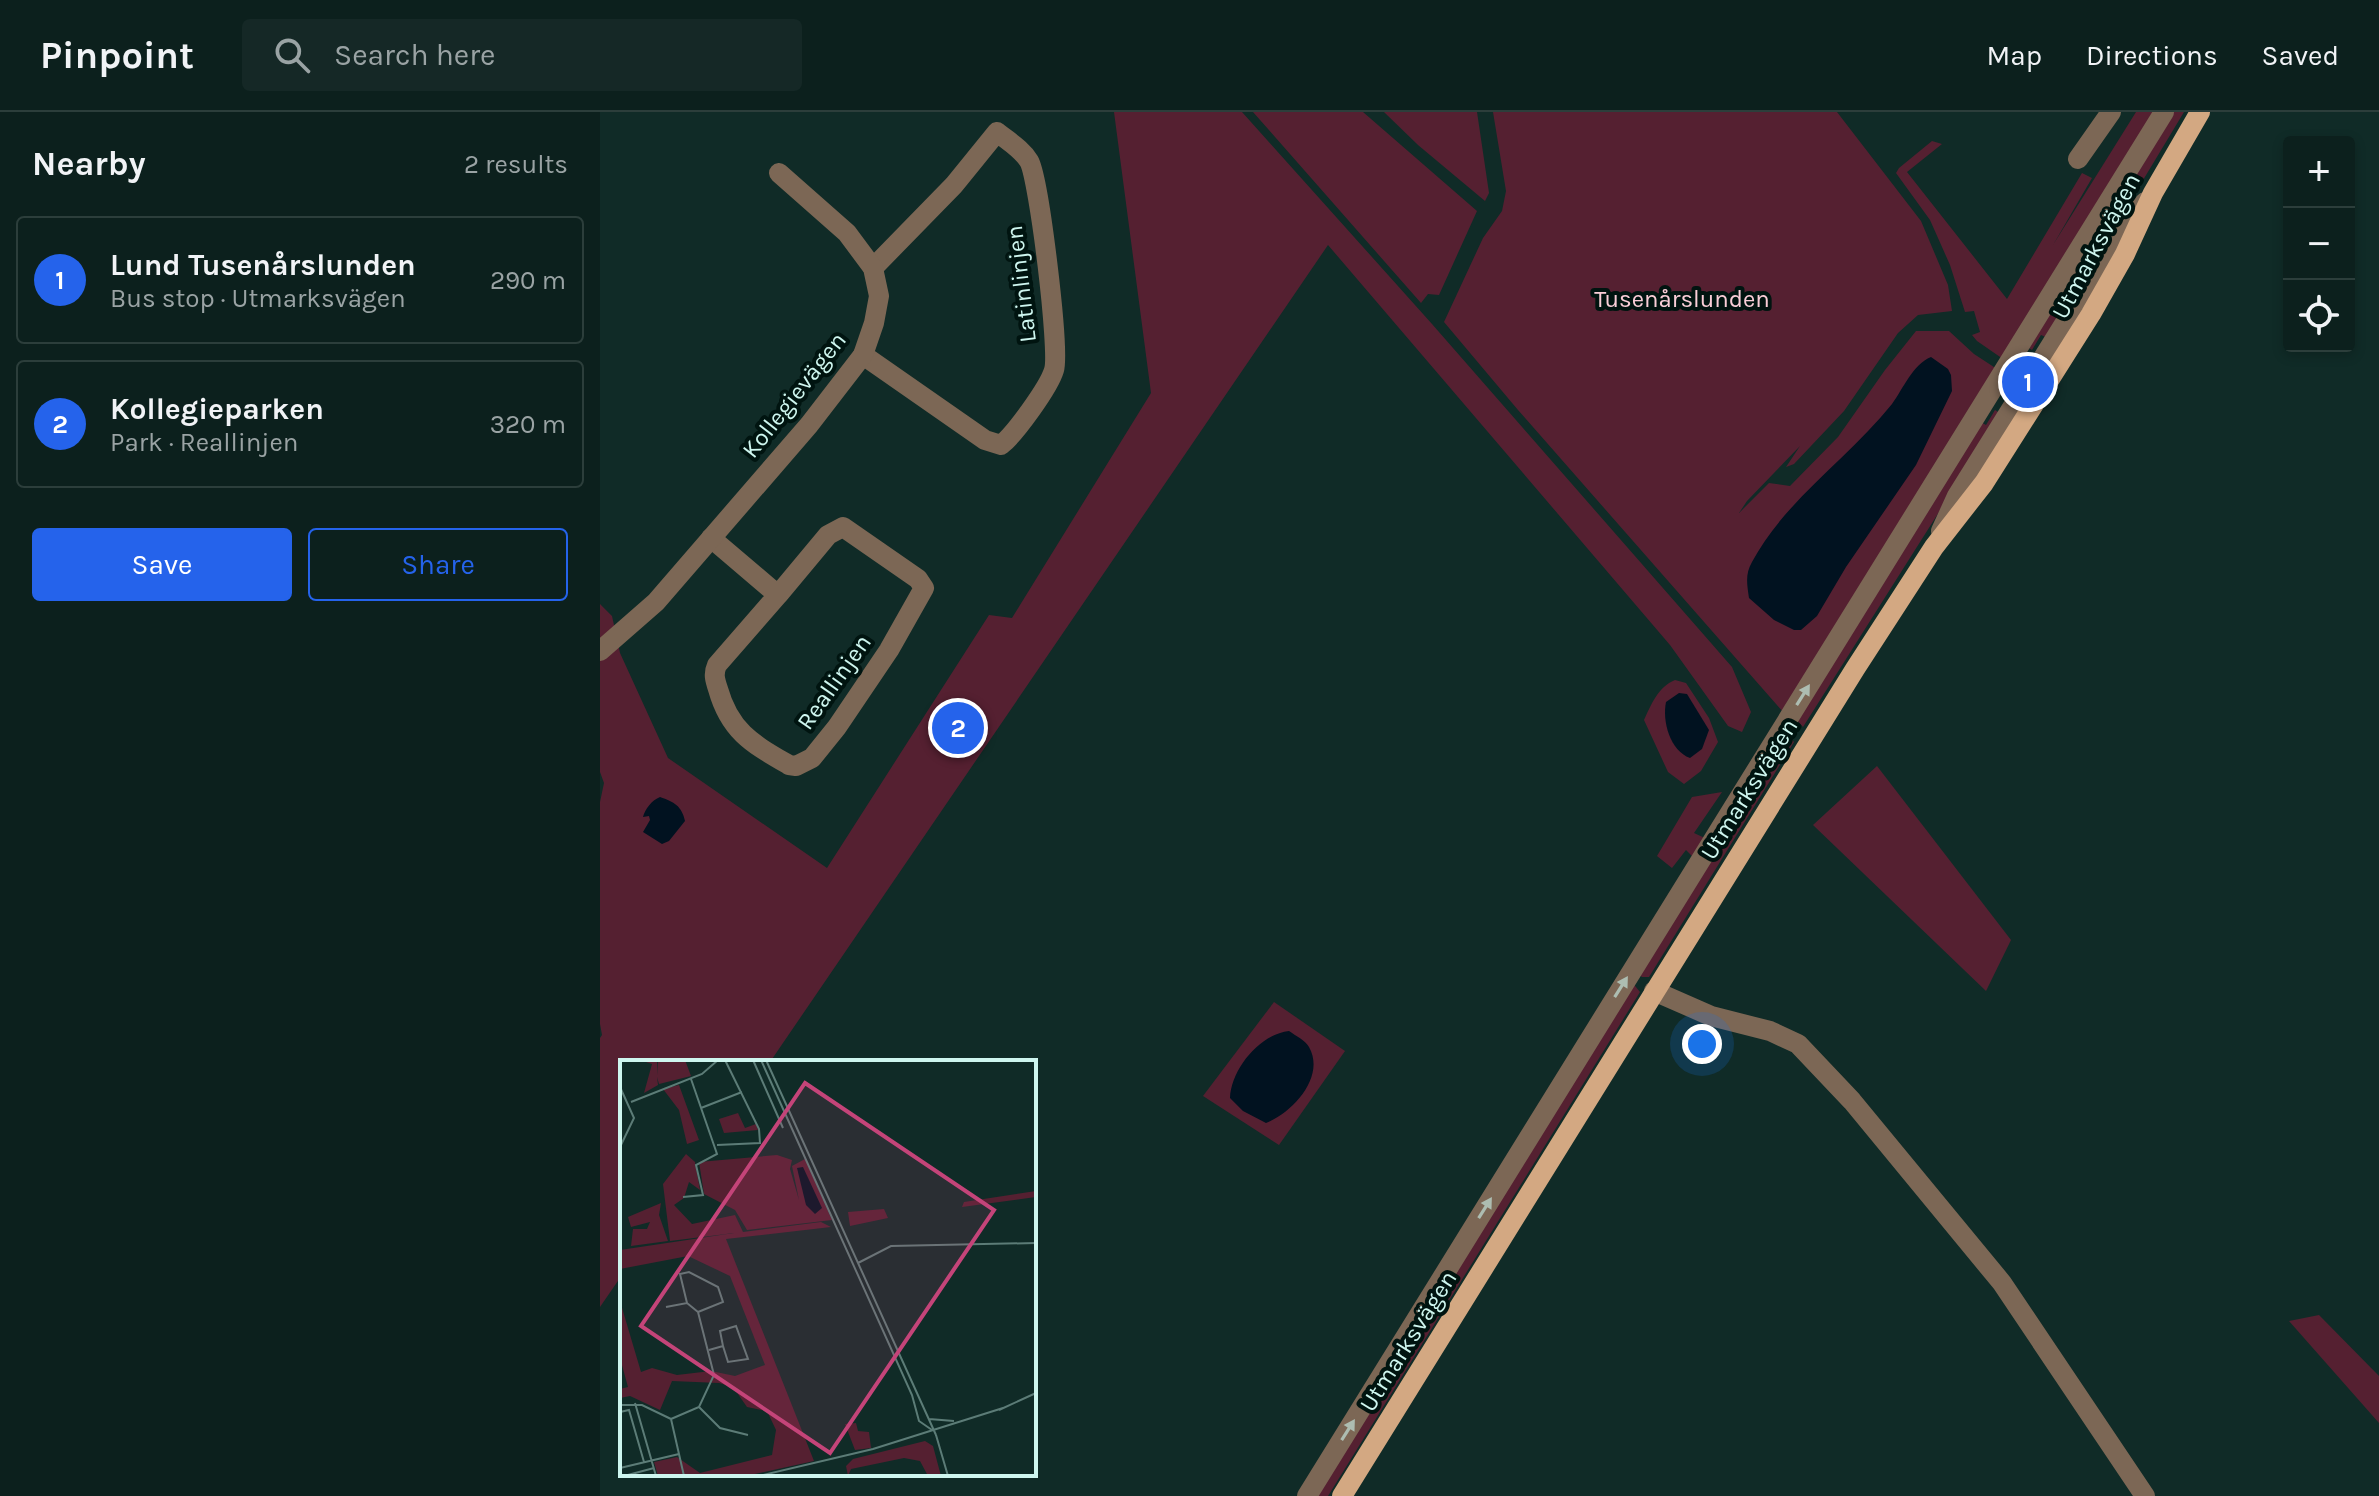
<!DOCTYPE html>
<meta charset="utf-8">
<style>
body{margin:0;font-family:Karla,sans-serif;background:#152826;color:#f1f3f6}
.controls{position:absolute;right:24px;top:24px;display:grid;overflow:hidden;border-radius:8px;box-shadow:0 4px 12px #0003}
.controls button{width:72px;height:72px;display:grid;place-items:center;padding:0;border:0;border-bottom:2px solid #2c3e3b;background:#0c201d;color:#f1f3f6;font:40px sans-serif}
.you{position:absolute;left:1102px;top:932px;width:28px;height:28px;margin:-20px;border:6px solid #fff;border-radius:50%;background:#1a73e8;box-shadow:0 0 0 12px #1a73e833}
.badge{display:grid;place-items:center;width:52px;height:52px;border-radius:50%;background:#2563eb;color:#fff;font-size:26px;font-weight:700}
.pin{position:absolute;translate:-50% -50%;border:4px solid #fff;box-shadow:0 2px 8px #0006}
.list{margin:0;padding:0;list-style:none}
h2{display:flex;justify-content:space-between;align-items:center;height:104px;margin:0;padding:0 32px;font-size:34px}
h2 small{font-size:26px;font-weight:400;color:#9aa3a4}
.list li{display:grid;grid-template-columns:52px 1fr auto;gap:24px;align-items:center;box-sizing:border-box;height:128px;margin:0 16px 16px;padding:0 16px;border:2px solid #2c3e3b;border-radius:8px}
.list b{display:block;font-size:30px;white-space:nowrap}
.list p{margin:0;font-size:26px;white-space:nowrap;color:#9aa3a4}
.list em{font-size:26px;font-style:normal;color:#9aa3a4}
.actions{display:flex;gap:16px;padding:24px 32px}
.actions a{flex:1;padding:18px 0;border:2px solid #2563eb;border-radius:8px;text-align:center;font-size:28px;color:#2563eb}
.actions .main{background:#2563eb;color:#fff}
.icon{flex:none;width:44px;height:44px;fill:none;stroke:currentColor;stroke-width:2;stroke-linecap:round;stroke-linejoin:round}
.map{position:relative;flex:none;width:1779px;height:1384px;overflow:hidden}
header{display:flex;align-items:center;gap:48px;box-sizing:border-box;height:112px;padding:0 40px;background:#0c201d;border-bottom:2px solid #2c3e3b}
header strong{font-size:38px}
nav{display:flex;gap:44px;margin-inline-start:auto;font-size:28px}
.search{width:560px;height:72px;background:#152826;display:flex;align-items:center;gap:20px;box-sizing:border-box;padding:0 28px;border-radius:8px;color:#9aa3a4;font-size:30px}
main{display:flex}
aside{flex:1;background:#0c201d}
.map>svg:first-child{display:block}
.green{fill:#552031}
.water{fill:#011220}
.lines{fill:none;stroke-linecap:round;stroke-linejoin:round}
.minor{stroke:#7c6755;stroke-width:20}
.major{stroke:#d3a882;stroke-width:20}
.oneway{fill:#adbdb1}
.labels{text-anchor:middle;stroke-width:8;stroke-linejoin:round;paint-order:stroke}
.street-label{font-size:24px;fill:#cef6ef;stroke:#001410}
.park-label{font-size:24px;fill:#faced8;stroke:#001410}
.inset-road{fill:none;stroke:#5c7c77;stroke-width:2}
.view{fill:#c44479;fill-opacity:0.15;stroke:#c44479;stroke-width:4}
.inset-edge{fill:none;stroke:#cef6ef;stroke-width:4}
</style>
<header>
<strong>Pinpoint</strong>
<div class="search"><svg class="icon" aria-label="search" viewBox="0 0 24 24"><circle cx="10" cy="10" r="6"/><path d="M15 15l6 6"/></svg>Search here</div>
<nav><a>Map</a><a>Directions</a><a>Saved</a></nav>
</header>
<main>
<aside>
<h2>Nearby<small>2 results</small></h2>
<ul class="list">
<li><span class="badge">1</span><div><b>Lund Tusenårslunden</b><p>Bus stop · Utmarksvägen</p></div><em>290 m</em></li>
<li><span class="badge">2</span><div><b>Kollegieparken</b><p>Park · Reallinjen</p></div><em>320 m</em></li>
</ul>
<div class="actions"><a class="main">Save</a><a>Share</a></div>
</aside>
<div class="map">
<svg width="1779" height="1384" viewBox="0 0 1779 1384">
<rect width="100%" height="100%" fill="#102b27"/>
<!-- green -->
<g class="green">
<path d="M514,0H642L832,212L1132,555L1151,600L1142,620L1128,614L1070,533L728,133L170,950H22V1163L0,1195V926L2,923L0,912V690L4,671L0,660V492L12,504L20,541L68,646L227,756L389,503L412,506L551,281Z"/>
<path d="M653,0H763L877,99L839,183L828,182L821,191Z"/>
<path d="M784,0H877L889,81L885,89L818,33Z"/>
<path d="M893,0H1237L1321,109L1348,173L1352,199L1318,203L1298,221L1244,299L1194,352L1186,355L1200,334L1147,389L1139,401L1169,371L1190,374L1238,325L1285,258L1316,219H1349L1374,242L1397,257L1184,601L918,298L844,210L883,126L902,99L906,79Z"/>
<path d="M1536,0H1556L1403,247L1377,229L1372,223L1380,220L1374,199L1365,200L1350,153L1330,108L1296,61L1299,56L1332,29L1342,32L1307,60L1407,187L1482,61L1492,66L1453,133Z"/>
<path d="M1570,0H1584L1448,226L1441,223L1432,238L1426,234Z"/>
<path d="M1395,298L1401,302L1203,615L1195,606L1379,309L1386,313Z"/>
<path d="M1075,568L1086,571L1109,606L1118,630L1101,659L1084,672L1068,660L1044,608C1051,593 1058,575 1075,568Z"/>
<path d="M1186,621L1194,630L1049,865H1042L1037,861Z"/>
<path d="M1277,654L1411,828L1386,879L1213,713Z"/>
<path d="M1122,680L1094,721L1107,727L1095,747L1086,738L1072,756L1057,744L1092,685Z"/>
<path d="M1031,869L1040,880L728,1384H713Z"/>
<path d="M674,890L745,939L679,1033L603,984Z"/>
<path d="M1719,1203L1779,1264V1311L1689,1209Z"/>
</g>
<!-- water -->
<g class="water">
<path d="M1331,245L1348,257L1351,263L1352,279L1316,353L1246,455L1217,504L1201,518H1194L1174,508L1149,486C1147,472 1145,462 1152,450C1186,387 1248,347 1292,292C1303,277 1313,252 1331,245Z"/>
<path d="M1079,581L1087,582L1109,618L1102,637L1090,646C1070,639 1062,609 1066,590Z"/>
<path d="M60,685C74,690 82,694 85,709L69,729L62,732L43,720L50,708L49,704L43,705C45,697 52,688 60,685Z"/>
<path d="M689,919C696,924 705,928 709,935C726,965 692,1001 666,1011L643,999L630,986C631,957 660,922 689,919Z"/>
</g>
<g class="lines">
<!-- minor -->
<g class="minor">
<path d="M1478,47L1511,0"/>
<path d="M263,243L385,328L401,333C415,322 449,275 454,258C460,239 439,66 429,49C422,37 408,29 397,20L354,73L273,156"/>
<path d="M1341,419L1357,384L1522,119L1545,90"/>
<path d="M111,426L178,483L228,423L243,415L318,467L324,476L289,538L237,615L212,646L196,654L189,653C153,632 130,620 118,577C115,568 113,562 117,553L178,483"/>
<path d="M0,539L56,490L209,313L263,243L274,211L279,184L273,156L247,121L179,61"/>
<path d="M1054,879L1111,904L1170,919L1198,932L1252,989L1402,1171L1545,1384"/>
<path d="M707,1384L1564,0"/>
</g>
<!-- major -->
<path class="major" d="M742,1384L1255,557L1334,435L1384,371L1491,202L1525,142L1553,81L1600,0"/>
</g>
<!-- one-way arrows -->
<defs><path id="oneway-solid" d="M-6-.8H1V-3.2L6.5 0L1 3.2V.8H-6Z" transform="scale(2)"/></defs>
<g class="oneway">
<use href="#oneway-solid" transform="translate(1203 583) rotate(-58)"/>
<use href="#oneway-solid" transform="translate(1021 875) rotate(-58)"/>
<use href="#oneway-solid" transform="translate(885 1096) rotate(-58)"/>
<use href="#oneway-solid" transform="translate(748 1318) rotate(-58)"/>
</g>
<g class="labels">
<!-- street labels -->
<g class="street-label">
<text transform="translate(1496 134) rotate(-62)" y="8">Utmarksvägen</text>
<text transform="translate(421 172) rotate(-97)" y="8">Latinlinjen</text>
<text transform="translate(194 283) rotate(-52)" y="8">Kollegievägen</text>
<text transform="translate(234 570) rotate(-55)" y="8">Reallinjen</text>
<text transform="translate(1149 677) rotate(-58)" y="8">Utmarksvägen</text>
<text transform="translate(808 1229) rotate(-58)" y="8">Utmarksvägen</text>
</g>
<!-- park labels -->
<g class="park-label">
<text x="1082" y="195">Tusenårslunden</text>
</g>
</g>
<!-- overview -->
<g transform="translate(20 948)">
<rect width="416" height="416" fill="#102b27"/>
<path d="M37,0L38,15V0H65L71,16L39,24L37,17L38,25L24,33L32,4L26,2ZM59,25L79,80L67,84L59,50L43,29ZM118,53L125,68L136,64L138,70L104,73L99,59ZM66,94L75,102L80,130L69,122L64,138L54,145L72,164L115,155L123,172L201,162L211,167L106,179L194,401L126,416H38L34,402L57,397L80,413L152,395L156,370L147,351L127,347L113,327L99,323L52,321L40,350L10,336L0,338V329L8,327L0,298V241L21,312L32,308L57,315L91,311L115,316L145,305L110,216L68,196L0,209V190L114,173L50,181L43,124ZM157,95L172,100L170,109L179,140L172,106L185,99L212,160L127,170L115,150L84,134L79,102ZM416,131V137L342,147L344,142ZM41,143L39,155L48,181L11,186L13,169H27L30,162L11,167L8,157ZM264,149L268,158L230,166L228,152ZM236,363L238,371L249,372L251,388L235,390L225,364ZM305,381L313,386L321,416H308L300,401L284,398L231,409L228,416L226,406L233,399Z" fill="#552031"/>
<path d="M183,107L202,148L195,154L186,145L177,108Z" fill="#011220"/>
<path class="inset-road" d="M133,0L163,68M141,0L292,335L299,361L312,370M146,0L316,375M0,27L14,58L0,87M11,42L82,14L98,0M81,48L122,32M97,85L140,83L139,69L105,0M63,137L83,135L76,105L97,94L71,19M238,203L271,186L416,183M67,243L60,214L69,212L98,227L103,242L78,252M46,247L67,243L78,252L94,315L79,347L51,359M89,290L103,286L100,271L116,266L128,299L108,302L103,286M15,343L36,416M0,345H22L51,359M79,347L100,368L128,375M379,350L416,333M0,352L9,350L24,402M51,359L64,416M309,359L334,361M316,375L328,416M0,408L59,394M4,416L34,408M139,416L253,389L383,348"/>
<path class="view" d="M185,23L374,150L210,393L21,266Z"/>
<rect width="416" height="416" class="inset-edge"/>
</g>
</svg>
<div class="controls">
<button>+</button>
<button>−</button>
<button><svg class="icon" aria-label="locate" viewBox="0 0 24 24"><circle cx="12" cy="12" r="6"/><path d="M12 2v4M12 18v4M2 12h4M18 12h4"/></svg></button>
</div>
<div class="you"></div>
<div class="pin badge" style="left:1428px;top:270px">1</div>
<div class="pin badge" style="left:358px;top:616px">2</div>
</div>
</main>
